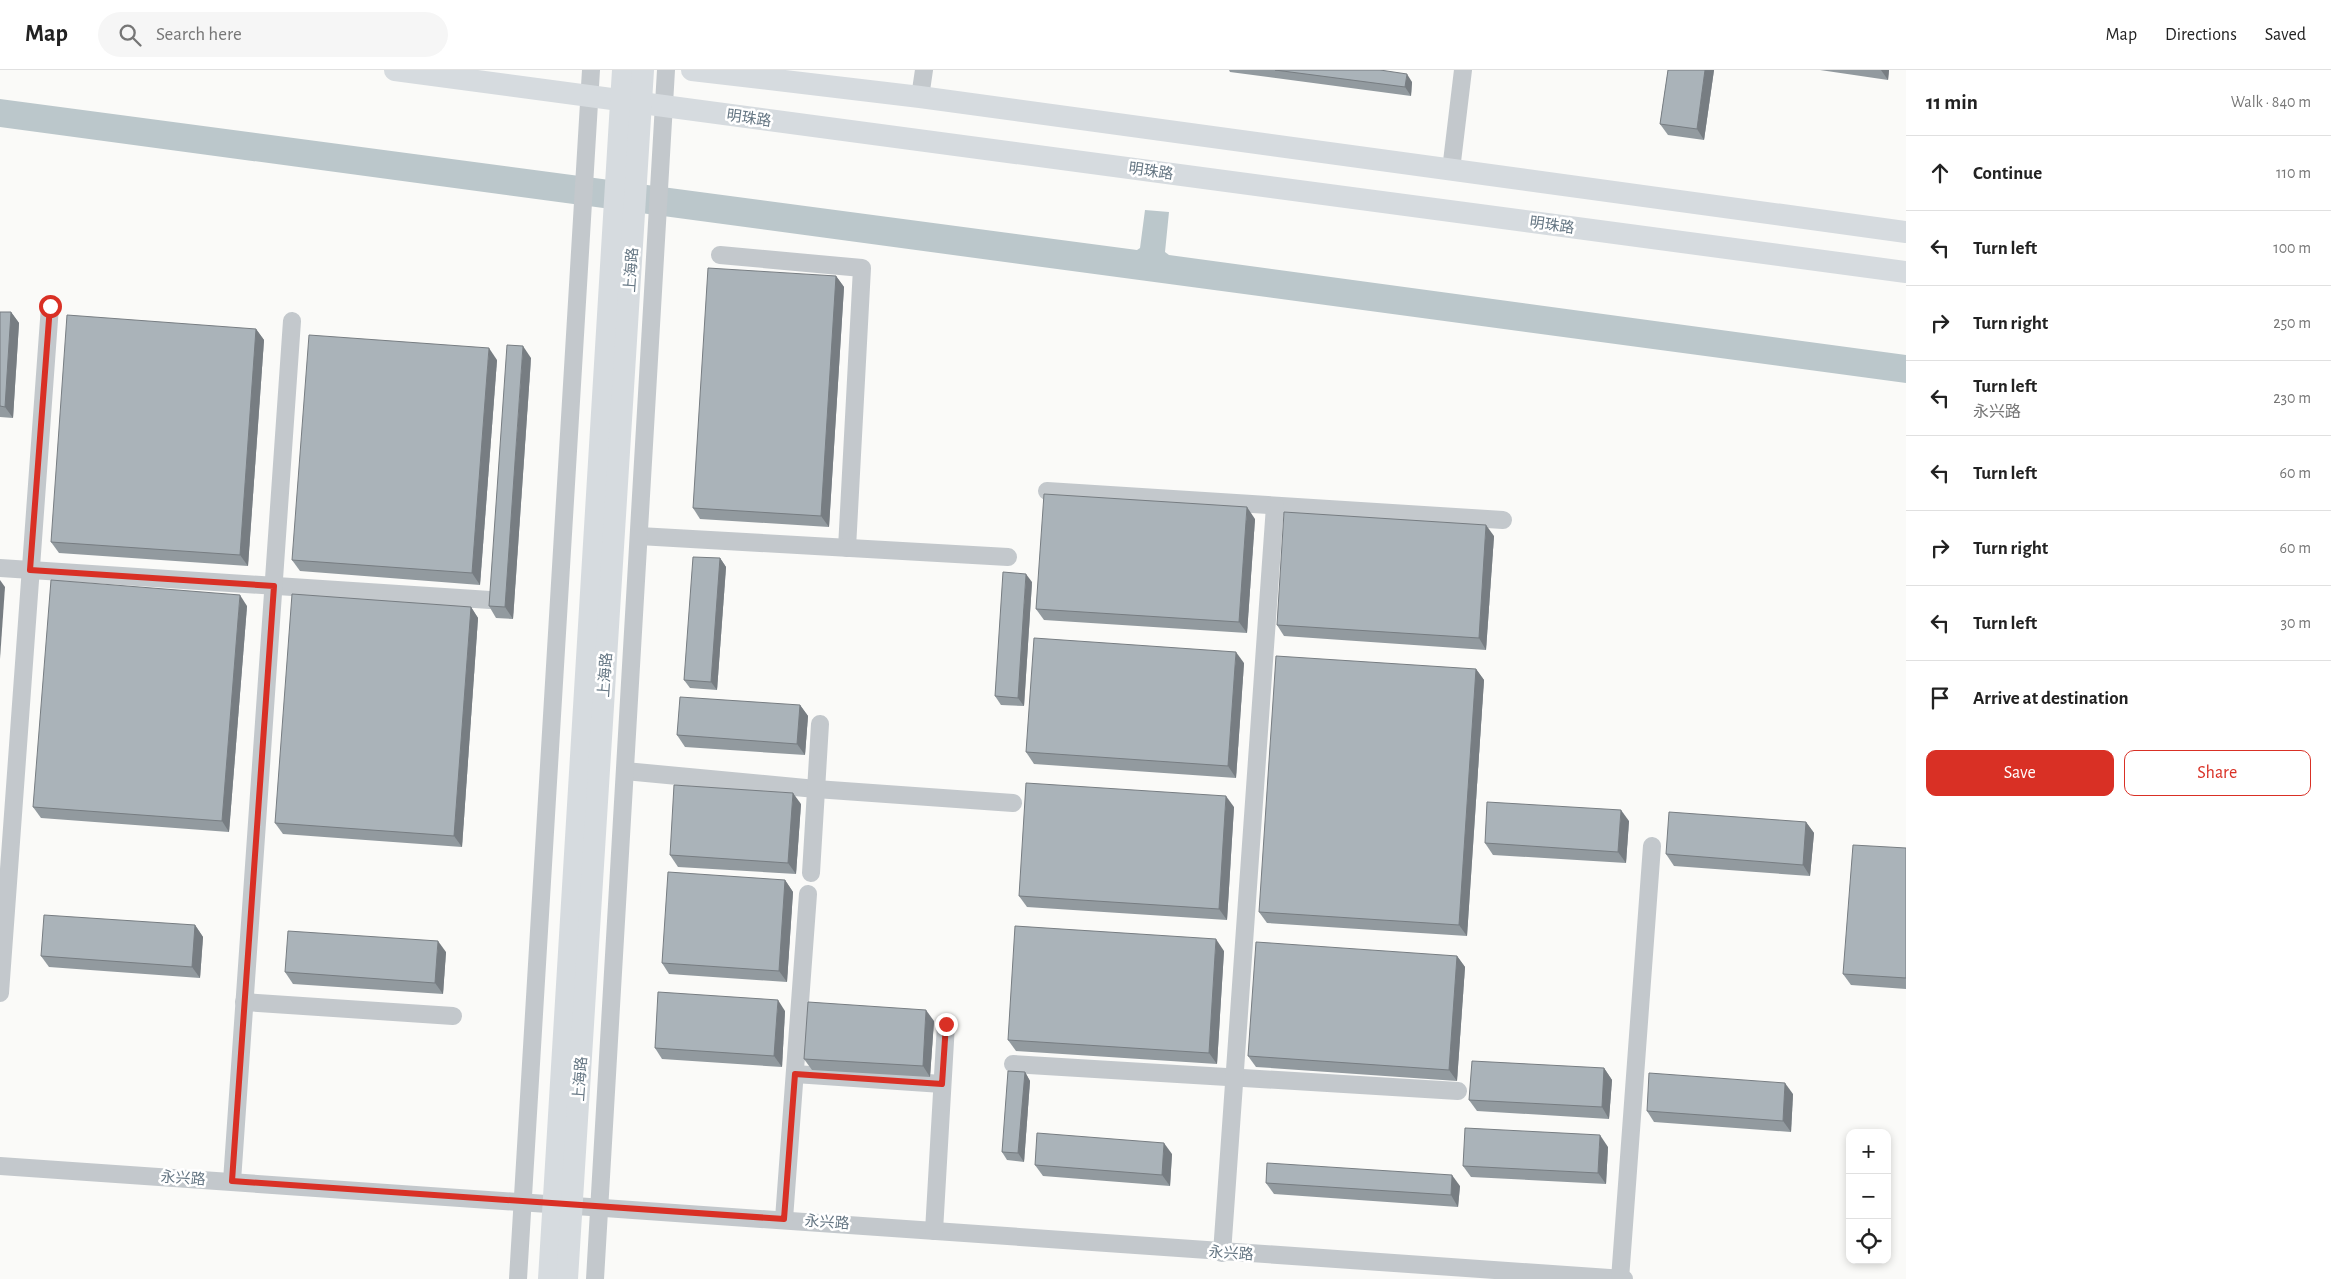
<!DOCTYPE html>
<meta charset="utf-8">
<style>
body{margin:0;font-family:"Alegreya Sans","Noto Sans SC",sans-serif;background:#f6f6f6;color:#222}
.controls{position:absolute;right:15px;bottom:15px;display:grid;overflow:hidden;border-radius:10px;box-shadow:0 2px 8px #0003}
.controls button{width:45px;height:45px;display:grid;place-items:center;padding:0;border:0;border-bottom:1px solid #e0e0e0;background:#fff;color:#222;font:25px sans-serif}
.stop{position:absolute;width:15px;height:15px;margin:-11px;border:4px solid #d93025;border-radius:50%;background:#fff}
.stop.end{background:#d93025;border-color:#fff;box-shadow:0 1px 5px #0008}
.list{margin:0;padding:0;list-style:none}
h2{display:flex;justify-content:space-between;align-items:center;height:65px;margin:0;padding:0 20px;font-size:21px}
h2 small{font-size:16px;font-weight:400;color:#767676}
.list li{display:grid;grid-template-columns:32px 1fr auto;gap:15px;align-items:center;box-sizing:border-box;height:75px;padding:0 20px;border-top:1px solid #e0e0e0}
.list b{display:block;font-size:19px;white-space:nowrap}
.list p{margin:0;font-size:16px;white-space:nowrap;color:#767676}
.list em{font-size:16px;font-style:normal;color:#767676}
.actions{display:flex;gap:10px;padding:15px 20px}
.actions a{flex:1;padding:11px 0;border:1px solid #d93025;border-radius:10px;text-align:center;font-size:18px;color:#d93025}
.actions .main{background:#d93025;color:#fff}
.icon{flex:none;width:28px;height:28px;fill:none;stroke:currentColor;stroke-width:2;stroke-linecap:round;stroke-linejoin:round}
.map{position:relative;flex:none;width:1906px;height:1209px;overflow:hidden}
header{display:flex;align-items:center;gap:30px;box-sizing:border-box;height:70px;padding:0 25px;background:#fff;border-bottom:1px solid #e0e0e0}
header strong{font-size:24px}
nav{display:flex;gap:28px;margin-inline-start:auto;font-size:18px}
.search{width:350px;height:45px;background:#f6f6f6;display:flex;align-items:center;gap:12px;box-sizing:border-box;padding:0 18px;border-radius:28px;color:#767676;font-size:19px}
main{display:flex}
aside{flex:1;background:#fff}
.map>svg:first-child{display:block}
.water{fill:#bbc7cb}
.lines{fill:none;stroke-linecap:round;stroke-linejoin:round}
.minor{stroke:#c3c8cc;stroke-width:18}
.major{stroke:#d6dbdf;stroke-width:22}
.wall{fill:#929a9f}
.shaded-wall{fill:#777d82}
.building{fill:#aab3b9;stroke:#777d82}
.route{stroke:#d93025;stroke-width:6}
.labels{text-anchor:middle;stroke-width:5;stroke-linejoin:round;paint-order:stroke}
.street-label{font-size:15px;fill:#657683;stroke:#fff}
</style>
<header>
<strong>Map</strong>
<div class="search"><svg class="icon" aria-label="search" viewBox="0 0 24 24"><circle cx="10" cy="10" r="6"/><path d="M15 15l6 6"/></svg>Search here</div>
<nav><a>Map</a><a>Directions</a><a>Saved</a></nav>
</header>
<main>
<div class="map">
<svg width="1906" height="1209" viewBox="0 0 1906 1209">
<rect width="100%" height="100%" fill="#fafaf8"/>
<!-- water -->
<path class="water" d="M0,29L1137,180L1140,178L1145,140L1169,142L1165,182L1169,185L1906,285V313L0,57Z"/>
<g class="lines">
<!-- minor -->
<g class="minor">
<path d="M920,27L924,0"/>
<path d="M1451,100L1463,0"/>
<path d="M720,185L862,198L847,478"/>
<path d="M1047,421L1503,450"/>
<path d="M639,466L1008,487"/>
<path d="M0,498L490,530"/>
<path d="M625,701L816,719L1013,733"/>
<path d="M811,803L820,654"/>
<path d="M0,923L50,236"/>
<path d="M244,932L453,946"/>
<path d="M1013,994L1458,1021"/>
<path d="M795,1004L942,1014"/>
<path d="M0,1096C541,1131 1082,1174 1624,1209"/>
<path d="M232,1111L292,251"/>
<path d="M784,1149L808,824"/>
<path d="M934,1161L946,954"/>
<path d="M1222,1183L1275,436"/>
<path d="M518,1209L591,0"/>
<path d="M595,1209L666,0"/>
<path d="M1620,1209L1652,776"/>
</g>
<!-- major -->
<g class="major">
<path d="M395,0L1906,202"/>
<path d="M692,0L920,27L1906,162"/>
<path d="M549,1209L623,0"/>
<path d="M567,1209L643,0"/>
</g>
</g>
<!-- wall -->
<g class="wall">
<path d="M1229,0H1380L1412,12L1411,26L1230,2Z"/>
<path d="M1668,0H1714L1704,70L1668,65L1660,54Z"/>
<path d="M1820,0H1889L1888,10Z"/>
<path d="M836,206L844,217L829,457L700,449L693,438Z"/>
<path d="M0,242H11L19,253L13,348L0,347Z"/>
<path d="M256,259L264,270L248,496L59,483L51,472Z"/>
<path d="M531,288L513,549L496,548L489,536Z"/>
<path d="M497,290L480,515L300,501L292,490Z"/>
<path d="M1255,449L1247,563L1044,550L1036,539Z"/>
<path d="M1494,466L1486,580L1284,566L1277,555Z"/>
<path d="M720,488L726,497L717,620L690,618L684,610Z"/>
<path d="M1032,512L1024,636L1001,635L995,626Z"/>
<path d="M247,536L229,762L41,748L33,737Z"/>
<path d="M471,537L478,548L462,777L283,764L275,753Z"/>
<path d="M1244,593L1236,708L1034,694L1026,682Z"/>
<path d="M1476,599L1484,610L1467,866L1267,853L1259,842Z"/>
<path d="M800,635L808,646L805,685L685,677L677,665Z"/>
<path d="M801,734L796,804L678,797L670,785Z"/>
<path d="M1234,737L1227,850L1027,837L1019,826Z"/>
<path d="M1629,751L1626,793L1493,785L1485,773Z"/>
<path d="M1806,752L1814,763L1810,806L1674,796L1666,784Z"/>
<path d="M1906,778V919L1851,915L1843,904Z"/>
<path d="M785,810L793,822L787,912L669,904L662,893Z"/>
<path d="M195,855L203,867L200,908L49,897L41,886Z"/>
<path d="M1224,881L1217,994L1016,981L1008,970Z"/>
<path d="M446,882L443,924L293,914L285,902Z"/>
<path d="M1457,886L1465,897L1457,1011L1256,997L1248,986Z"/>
<path d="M785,941L782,997L662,989L655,978Z"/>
<path d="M934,951L930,1007L812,1000L804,989Z"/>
<path d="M1604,998L1612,1010L1609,1049L1477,1041L1469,1030Z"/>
<path d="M1025,1002L1030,1011L1024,1092L1007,1090L1002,1082Z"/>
<path d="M1793,1024L1791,1062L1654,1052L1647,1041Z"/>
<path d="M1608,1077L1606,1114L1471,1107L1463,1096Z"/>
<path d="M1172,1084L1170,1116L1043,1106L1035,1095Z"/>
<path d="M1266,1113L1460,1116L1458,1137L1274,1124Z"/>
</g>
<!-- shaded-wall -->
<g class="shaded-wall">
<path d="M1705,0H1714L1704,70L1697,59Z"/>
<path d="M1881,0H1889L1888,10Z"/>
<path d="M1407,4L1412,12L1411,26L1405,17Z"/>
<path d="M836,206L844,217L829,457L821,446Z"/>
<path d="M11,242L19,253L13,348L5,337Z"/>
<path d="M256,259L264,270L248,496L240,485Z"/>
<path d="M523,276L531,288L513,549L505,537Z"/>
<path d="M489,278L497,290L480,515L472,503Z"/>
<path d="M1247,437L1255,449L1247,563L1239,552Z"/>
<path d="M1486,455L1494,466L1486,580L1479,568Z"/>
<path d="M720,488L726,497L717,620L711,612Z"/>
<path d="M1026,504L1032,512L1024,636L1018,628Z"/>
<path d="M0,510L5,517L0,589Z"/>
<path d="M240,525L247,536L229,762L222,751Z"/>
<path d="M471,537L478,548L462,777L454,766Z"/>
<path d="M1236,582L1244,593L1236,708L1228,696Z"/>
<path d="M1476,599L1484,610L1467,866L1459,855Z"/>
<path d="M800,635L808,646L805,685L797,674Z"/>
<path d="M793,723L801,734L796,804L788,793Z"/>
<path d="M1226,726L1234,737L1227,850L1219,839Z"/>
<path d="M1621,740L1629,751L1626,793L1618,782Z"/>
<path d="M1806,752L1814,763L1810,806L1803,795Z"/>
<path d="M785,810L793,822L787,912L779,901Z"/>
<path d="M195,855L203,867L200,908L192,897Z"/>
<path d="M1216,869L1224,881L1217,994L1209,983Z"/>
<path d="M438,871L446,882L443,924L435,913Z"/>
<path d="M1457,886L1465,897L1457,1011L1449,1000Z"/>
<path d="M778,930L785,941L782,997L774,986Z"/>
<path d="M926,940L934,951L930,1007L923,996Z"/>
<path d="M1604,998L1612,1010L1609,1049L1602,1037Z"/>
<path d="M1025,1002L1030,1011L1024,1092L1018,1083Z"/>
<path d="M1785,1013L1793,1024L1791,1062L1783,1051Z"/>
<path d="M1600,1065L1608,1077L1606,1114L1598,1103Z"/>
<path d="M1164,1073L1172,1084L1170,1116L1162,1105Z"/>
<path d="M1452,1105L1460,1116L1458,1137L1451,1125Z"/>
</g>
<!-- building -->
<g class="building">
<path d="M1275,0H1380L1407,4L1405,17Z"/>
<path d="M1668,0H1705L1697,59L1660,54Z"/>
<path d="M708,198L836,206L821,446L693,438Z"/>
<path d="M0,242H11L5,337L0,336Z"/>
<path d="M67,245L256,259L240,485L51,472Z"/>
<path d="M309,265L489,278L472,503L292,490Z"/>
<path d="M507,275L523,276L505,537L489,536Z"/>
<path d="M1044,424L1247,437L1239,552L1036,539Z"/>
<path d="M1284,442L1486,455L1479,568L1277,555Z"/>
<path d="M693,487L720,488L711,612L684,610Z"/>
<path d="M1003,502L1026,504L1018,628L995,626Z"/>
<path d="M51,510L240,525L222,751L33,737Z"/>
<path d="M292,524L471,537L454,766L275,753Z"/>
<path d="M1034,568L1236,582L1228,696L1026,682Z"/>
<path d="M1276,586L1476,599L1459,855L1259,842Z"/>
<path d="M680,627L800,635L797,674L677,665Z"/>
<path d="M1026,713L1226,726L1219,839L1019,826Z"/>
<path d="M674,715L793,723L788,793L670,785Z"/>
<path d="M1487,732L1621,740L1618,782L1485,773Z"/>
<path d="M1669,742L1806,752L1803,795L1666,784Z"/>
<path d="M1853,775L1906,778V908L1843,904Z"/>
<path d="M668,802L785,810L779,901L662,893Z"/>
<path d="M44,845L195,855L192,897L41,886Z"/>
<path d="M1015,856L1216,869L1209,983L1008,970Z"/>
<path d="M288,861L438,871L435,913L285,902Z"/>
<path d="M1256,872L1457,886L1449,1000L1248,986Z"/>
<path d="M658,922L778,930L774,986L655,978Z"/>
<path d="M808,932L926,940L923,996L804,989Z"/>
<path d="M1472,991L1604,998L1602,1037L1469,1030Z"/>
<path d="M1008,1001L1025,1002L1018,1083L1002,1082Z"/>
<path d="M1649,1003L1785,1013L1783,1051L1647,1041Z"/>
<path d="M1465,1058L1600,1065L1598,1103L1463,1096Z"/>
<path d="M1037,1063L1164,1073L1162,1105L1035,1095Z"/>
<path d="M1267,1093L1452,1105L1451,1125L1266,1113Z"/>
</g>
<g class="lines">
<!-- route -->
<path class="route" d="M50,236L30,500L274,516L232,1111L784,1149L795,1004L942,1014L946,954"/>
</g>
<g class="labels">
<!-- street labels -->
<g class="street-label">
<text transform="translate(749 48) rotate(8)" y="5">明珠路</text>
<text transform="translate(1151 101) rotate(8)" y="5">明珠路</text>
<text transform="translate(1552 155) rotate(8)" y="5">明珠路</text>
<text transform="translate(631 200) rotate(-86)" y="5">上海路</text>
<text transform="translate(605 605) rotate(-86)" y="5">上海路</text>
<text transform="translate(580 1009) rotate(-86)" y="5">上海路</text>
<text transform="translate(183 1108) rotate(4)" y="5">永兴路</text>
<text transform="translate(827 1152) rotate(4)" y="5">永兴路</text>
<text transform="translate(1231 1183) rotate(4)" y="5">永兴路</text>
</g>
</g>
</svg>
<div class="controls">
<button>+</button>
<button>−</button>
<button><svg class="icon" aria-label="locate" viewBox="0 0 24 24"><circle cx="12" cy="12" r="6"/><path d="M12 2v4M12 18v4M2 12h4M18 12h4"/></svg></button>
</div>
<div class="stop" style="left:50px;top:236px"></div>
<div class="stop end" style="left:946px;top:954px"></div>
</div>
<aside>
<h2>11 min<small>Walk · 840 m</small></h2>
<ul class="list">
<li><svg class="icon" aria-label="ahead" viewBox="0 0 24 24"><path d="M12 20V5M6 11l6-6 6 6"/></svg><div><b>Continue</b></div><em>110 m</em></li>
<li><svg class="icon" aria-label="left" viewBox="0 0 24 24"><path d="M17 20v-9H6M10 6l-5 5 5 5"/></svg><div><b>Turn left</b></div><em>100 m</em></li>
<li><svg class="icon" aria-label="right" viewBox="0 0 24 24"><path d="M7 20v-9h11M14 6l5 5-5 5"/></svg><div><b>Turn right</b></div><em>250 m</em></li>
<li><svg class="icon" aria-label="left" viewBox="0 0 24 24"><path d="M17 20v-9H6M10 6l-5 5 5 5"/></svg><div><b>Turn left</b><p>永兴路</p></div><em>230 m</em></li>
<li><svg class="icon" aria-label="left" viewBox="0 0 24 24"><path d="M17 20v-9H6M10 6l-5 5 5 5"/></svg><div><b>Turn left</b></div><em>60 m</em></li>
<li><svg class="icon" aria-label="right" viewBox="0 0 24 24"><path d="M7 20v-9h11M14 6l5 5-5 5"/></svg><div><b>Turn right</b></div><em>60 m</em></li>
<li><svg class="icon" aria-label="left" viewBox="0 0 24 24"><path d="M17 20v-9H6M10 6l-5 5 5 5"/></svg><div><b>Turn left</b></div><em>30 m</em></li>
<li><svg class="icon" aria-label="arrive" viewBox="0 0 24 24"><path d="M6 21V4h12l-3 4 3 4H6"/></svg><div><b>Arrive at destination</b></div></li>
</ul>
<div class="actions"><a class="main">Save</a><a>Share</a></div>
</aside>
</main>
